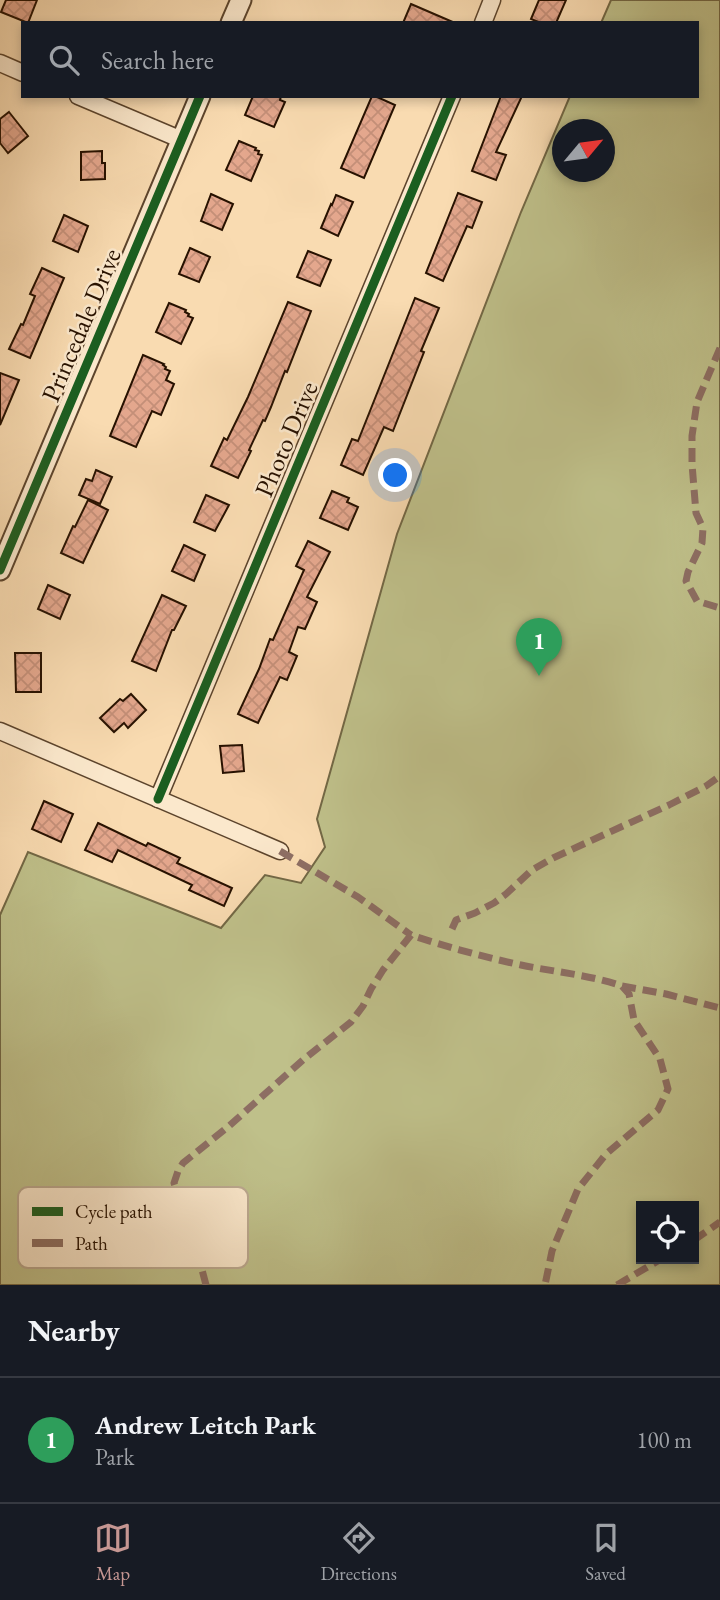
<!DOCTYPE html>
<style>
body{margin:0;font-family:"EB Garamond",serif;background:#20242c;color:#f1f3f6}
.controls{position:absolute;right:21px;bottom:21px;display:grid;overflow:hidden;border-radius:0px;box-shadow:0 4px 10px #0003}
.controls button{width:63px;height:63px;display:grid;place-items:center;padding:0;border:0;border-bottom:2px solid #363941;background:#171b24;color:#f1f3f6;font:35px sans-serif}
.compass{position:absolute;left:552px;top:119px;width:63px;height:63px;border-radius:50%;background:#171b24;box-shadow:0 4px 10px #0003;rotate:61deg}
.you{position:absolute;left:396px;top:476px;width:24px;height:24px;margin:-18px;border:5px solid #fff;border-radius:50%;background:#1a73e8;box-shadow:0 0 0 10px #1a73e833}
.badge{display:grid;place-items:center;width:46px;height:46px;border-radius:50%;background:#c59692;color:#fff;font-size:23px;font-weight:700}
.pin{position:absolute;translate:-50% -58px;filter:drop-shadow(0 2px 4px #0008)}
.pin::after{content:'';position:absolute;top:37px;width:24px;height:21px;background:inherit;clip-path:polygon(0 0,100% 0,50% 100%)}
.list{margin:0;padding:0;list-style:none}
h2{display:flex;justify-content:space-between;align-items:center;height:91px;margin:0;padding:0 28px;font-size:30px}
h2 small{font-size:23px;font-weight:400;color:#9ea1a6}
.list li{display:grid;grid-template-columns:46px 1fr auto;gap:21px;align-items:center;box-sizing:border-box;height:126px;padding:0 28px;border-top:2px solid #363941}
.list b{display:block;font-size:26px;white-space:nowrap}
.list p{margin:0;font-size:23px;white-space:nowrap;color:#9ea1a6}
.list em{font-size:23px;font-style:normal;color:#9ea1a6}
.icon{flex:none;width:38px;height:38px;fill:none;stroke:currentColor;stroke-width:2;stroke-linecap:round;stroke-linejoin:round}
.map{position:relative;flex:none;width:720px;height:1285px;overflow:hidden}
.search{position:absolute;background:#171b24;box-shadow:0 4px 10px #0003;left:21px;right:21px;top:21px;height:77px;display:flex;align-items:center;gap:18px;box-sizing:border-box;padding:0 24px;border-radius:0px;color:#9ea1a6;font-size:26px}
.sheet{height:217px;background:#171b24}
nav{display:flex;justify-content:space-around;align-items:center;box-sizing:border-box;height:98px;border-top:2px solid #363941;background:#171b24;font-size:19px;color:#9ea1a6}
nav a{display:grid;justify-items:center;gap:4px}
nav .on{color:#c59692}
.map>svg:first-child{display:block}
.green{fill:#bfc08a;stroke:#736845;stroke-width:2;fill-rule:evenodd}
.building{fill:url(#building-cross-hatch);stroke:#271100;stroke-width:2}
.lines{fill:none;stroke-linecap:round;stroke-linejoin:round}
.minor-casing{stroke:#5c442c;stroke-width:19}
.tertiary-casing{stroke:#5c442c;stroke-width:23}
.minor{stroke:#fbe8cc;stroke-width:16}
.tertiary{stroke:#fbe8cc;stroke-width:19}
.quiet{stroke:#8d6e63;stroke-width:7;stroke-dasharray:14 7;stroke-linecap:butt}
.cycleway-casing{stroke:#fbe8cc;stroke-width:13}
.cycleway{stroke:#1b5e20;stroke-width:9}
.labels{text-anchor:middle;stroke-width:5;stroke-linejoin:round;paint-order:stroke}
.street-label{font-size:26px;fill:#271100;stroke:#fbe8cc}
.key{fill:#fbe8cc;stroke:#bba88f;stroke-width:2}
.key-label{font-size:19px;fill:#271100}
</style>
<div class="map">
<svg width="720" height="1285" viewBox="0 0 720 1285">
<defs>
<pattern id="building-cross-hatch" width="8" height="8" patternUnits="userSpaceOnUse" patternTransform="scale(1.75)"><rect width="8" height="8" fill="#e4a78d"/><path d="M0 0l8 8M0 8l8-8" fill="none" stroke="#c48f78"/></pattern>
</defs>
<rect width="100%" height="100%" fill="#f9dbb1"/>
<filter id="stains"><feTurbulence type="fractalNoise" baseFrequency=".00286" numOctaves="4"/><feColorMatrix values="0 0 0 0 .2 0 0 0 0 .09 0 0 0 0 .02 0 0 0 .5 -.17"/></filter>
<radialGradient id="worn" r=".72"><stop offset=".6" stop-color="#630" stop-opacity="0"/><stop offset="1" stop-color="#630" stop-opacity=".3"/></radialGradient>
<!-- green -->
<path class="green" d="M611,0H720V1285H0V915L28,852L221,928L265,875L301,883L325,847L317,819L397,534L521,212L570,96H697V23H601ZM562,130H604V172H562ZM641,1206H694V1259H641Z"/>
<!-- building -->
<g class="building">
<path d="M6,0H37L28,23L1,12Z"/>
<path d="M539,0H566L556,23H541L531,19Z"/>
<path d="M411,4L455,23H403Z"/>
<path d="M253,96H281L280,100L285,102L274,127L245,115Z"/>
<path d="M372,96H375L395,105L364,178L341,168Z"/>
<path d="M501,96H522L496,152L506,155L496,180L472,171Z"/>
<path d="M9,112L28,136L8,153L0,143V119Z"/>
<path d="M239,141L256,148L255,150L259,151L258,154L262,155L251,181L226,170Z"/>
<path d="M102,151V163H105V179L81,180V152Z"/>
<path d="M458,193L482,202L472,228L467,226L443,281L426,273Z"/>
<path d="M211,194L233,204L222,230L201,221Z"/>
<path d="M336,195L353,202L338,236L321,228L331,204L332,205Z"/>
<path d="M64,215L88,226L78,252L53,241Z"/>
<path d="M190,248L210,257L199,282L179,274Z"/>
<path d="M308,251L331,260L320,286L297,277Z"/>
<path d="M42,268L64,278L30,358L9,349L21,324L23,325L35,296L30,294Z"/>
<path d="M415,298L439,308L421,351L424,352L393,431L384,427L363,475L341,465L352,439L358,441Z"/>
<path d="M288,302L311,311L287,372L285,371L271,407L265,421L263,420L249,450L251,451L238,478L211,466L224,438L227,440L248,397Z"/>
<path d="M169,303L186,310L185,312L189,314L188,316L193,318L181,344L156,332Z"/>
<path d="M143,355L164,364L163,365L166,367L165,369L170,371L166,380L174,384L161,415L152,411L136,447L110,436Z"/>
<path d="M0,373L19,380L0,425Z"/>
<path d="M96,470L112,477L100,504L79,495L86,479L92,481Z"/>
<path d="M332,491L349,498L347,502L358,507L348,530L320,518Z"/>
<path d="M206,495L229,505L215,531L194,522Z"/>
<path d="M88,500L108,510L83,563L61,553L73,526L75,527Z"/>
<path d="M308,541L330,552L307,597L317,602L305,629L298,627L289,652L297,656L287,680L280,677L258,723L238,714L259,669L270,639L273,640L304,570L296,566Z"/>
<path d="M184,545L205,555L194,581L172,571Z"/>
<path d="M48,585L70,595L60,619L38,609Z"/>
<path d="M162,595L186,606L174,630H172L156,671L132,661Z"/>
<path d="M15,653H41V692H16Z"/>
<path d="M131,694L146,710L128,728L124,723L114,732L100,718L120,699L123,701Z"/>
<path d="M242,745L244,771L223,773L220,746Z"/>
<path d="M44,801L73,814L61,842L32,829Z"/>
<path d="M98,823L146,846L148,843L180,858L177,863L232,888L224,906L189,890L192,885L118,850L112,862L85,850Z"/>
</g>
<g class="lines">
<defs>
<g id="minor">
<path d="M483,23L492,0"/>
<path d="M0,63L23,73"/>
<path d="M78,96L182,140"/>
<path d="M0,731L280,851"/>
<path d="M158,799L452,96"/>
</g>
<g id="tertiary">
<path d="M231,23L241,0"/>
<path d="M0,570L200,96"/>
</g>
</defs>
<!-- minor casing -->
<use href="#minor" class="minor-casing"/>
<!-- tertiary casing -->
<use href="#tertiary" class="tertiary-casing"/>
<!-- minor -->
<use href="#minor" class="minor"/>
<!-- tertiary -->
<use href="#tertiary" class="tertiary"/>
<!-- quiet -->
<g class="quiet">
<path d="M720,348L697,402L692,436V464L696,513L703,528L702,543L688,572L686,581L697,601L720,608"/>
<path d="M280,851L358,897L411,935"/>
<path d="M452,929L456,920L475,913L494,903L506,894L532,870L553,858L669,805L706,786L720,776"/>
<path d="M622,986L666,994L720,1008"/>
<path d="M694,1240L720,1222"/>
<path d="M206,1285L201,1266L174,1183L178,1171L183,1163L229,1126L304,1059L351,1022L363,1006L371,989L383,970L411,935C447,947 484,957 521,965C555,972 590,975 622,986L629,994L634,1020L660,1059L668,1089L658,1110L606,1154L578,1189L552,1251L545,1285"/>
<path d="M617,1285L661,1259"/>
</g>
<defs>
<g id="cycleway">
<path d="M0,570L200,96"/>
<path d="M158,799L452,96"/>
</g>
</defs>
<!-- cycleway casing -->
<use href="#cycleway" class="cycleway-casing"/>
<!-- cycleway -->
<use href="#cycleway" class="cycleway"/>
</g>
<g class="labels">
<!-- street labels -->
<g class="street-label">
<text transform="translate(81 325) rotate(-67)" y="9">Princedale Drive</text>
<text transform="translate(286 439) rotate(-67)" y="9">Photo Drive</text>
</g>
</g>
<!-- legend -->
<rect x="18" y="1187" width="230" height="81" rx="10" class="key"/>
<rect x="32" y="1207" width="31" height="9" fill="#1b5e20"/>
<rect x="32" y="1239" width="31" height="8" fill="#8d6e63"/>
<g class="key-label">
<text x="75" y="1218">Cycle path</text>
<text x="75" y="1250">Path</text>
</g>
<rect width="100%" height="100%" filter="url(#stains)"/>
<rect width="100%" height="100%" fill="url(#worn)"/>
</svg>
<div class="controls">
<button><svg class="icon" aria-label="locate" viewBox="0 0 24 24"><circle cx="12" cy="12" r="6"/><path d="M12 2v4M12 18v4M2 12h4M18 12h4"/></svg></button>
</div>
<svg class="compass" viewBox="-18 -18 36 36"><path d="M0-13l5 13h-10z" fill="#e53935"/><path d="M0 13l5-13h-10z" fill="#9ea1a6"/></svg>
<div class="you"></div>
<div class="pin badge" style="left:539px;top:676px;background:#2e9e5b">1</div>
<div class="search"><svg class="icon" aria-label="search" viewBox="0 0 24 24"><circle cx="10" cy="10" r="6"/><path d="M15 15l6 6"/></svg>Search here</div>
</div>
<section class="sheet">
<h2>Nearby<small></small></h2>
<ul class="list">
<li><span class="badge" style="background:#2e9e5b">1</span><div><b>Andrew Leitch Park</b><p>Park</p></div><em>100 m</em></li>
</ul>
</section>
<nav>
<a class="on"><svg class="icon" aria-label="map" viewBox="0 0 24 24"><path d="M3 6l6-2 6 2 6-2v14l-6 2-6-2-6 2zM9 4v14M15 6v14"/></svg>Map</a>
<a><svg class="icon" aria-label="directions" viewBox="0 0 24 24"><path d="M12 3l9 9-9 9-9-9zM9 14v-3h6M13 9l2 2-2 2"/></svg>Directions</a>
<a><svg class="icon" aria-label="saved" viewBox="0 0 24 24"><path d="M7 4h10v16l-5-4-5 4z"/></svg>Saved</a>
</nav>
